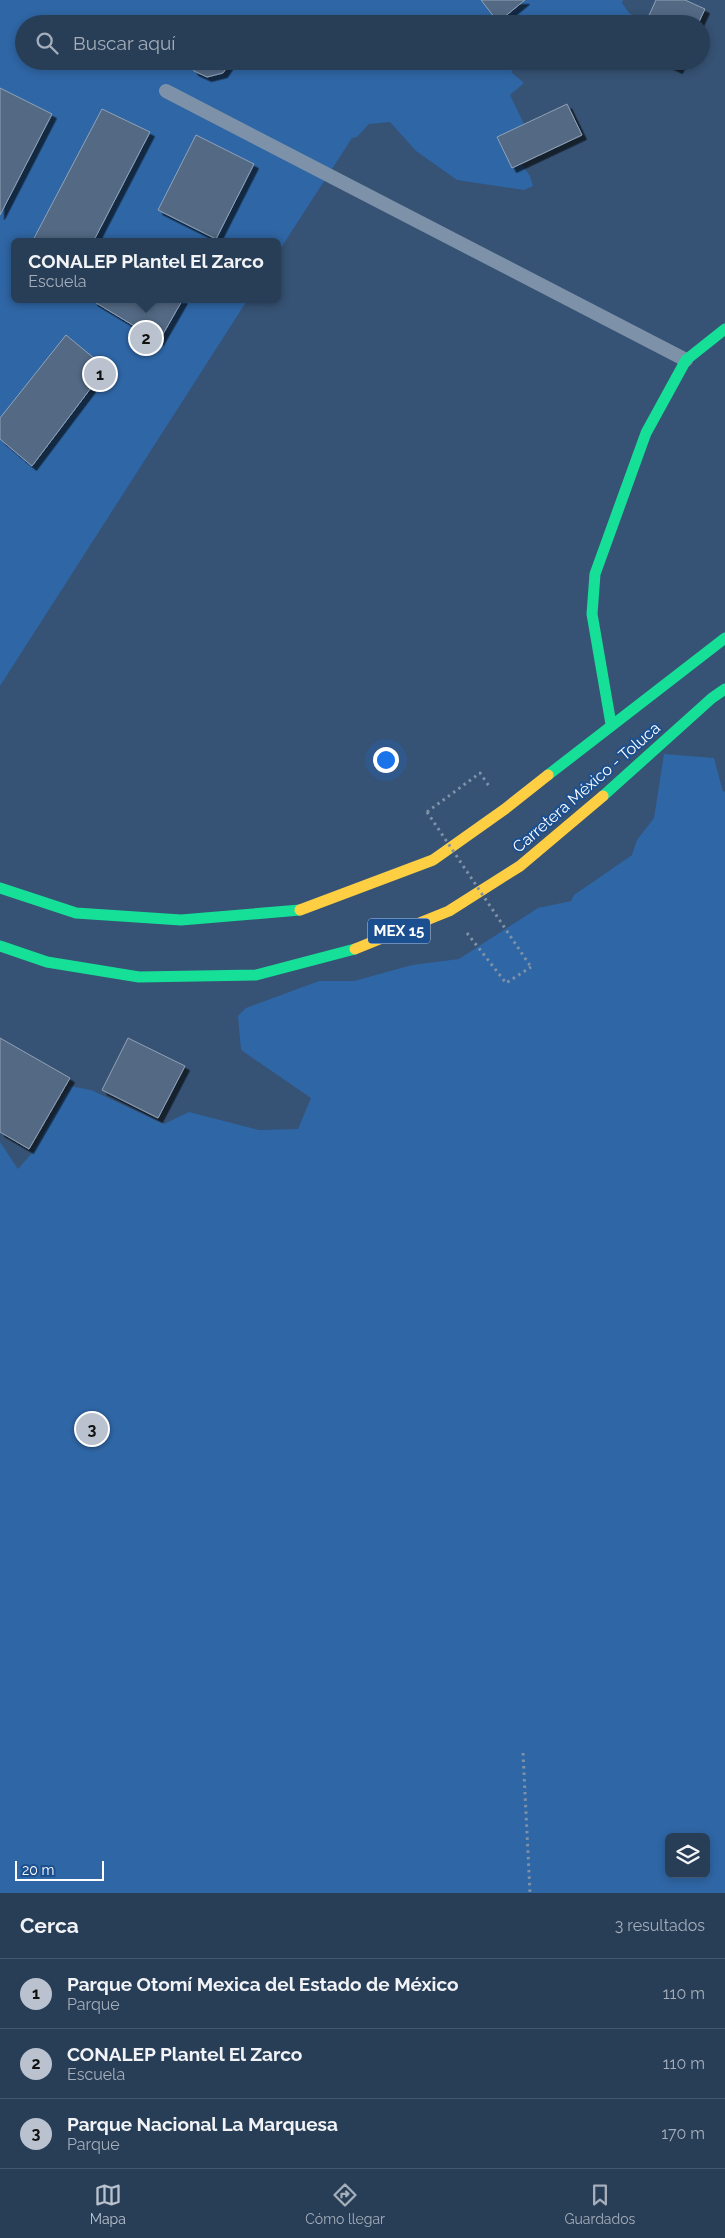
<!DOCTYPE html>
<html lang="es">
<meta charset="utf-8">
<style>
body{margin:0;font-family:Raleway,sans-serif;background:#30455d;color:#f1f3f6}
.controls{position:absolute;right:15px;bottom:15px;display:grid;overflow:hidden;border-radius:8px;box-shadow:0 2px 8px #0003}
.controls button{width:45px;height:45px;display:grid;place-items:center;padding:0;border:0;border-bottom:1px solid #44576d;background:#283e57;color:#f1f3f6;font:25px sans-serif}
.scale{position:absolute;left:15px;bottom:12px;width:89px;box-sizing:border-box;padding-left:5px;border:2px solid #fff;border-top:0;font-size:14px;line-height:18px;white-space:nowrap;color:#fff;-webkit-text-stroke:4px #1b4f8f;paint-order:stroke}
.you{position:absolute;left:385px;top:759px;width:18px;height:18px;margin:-12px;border:4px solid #fff;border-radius:50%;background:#1a73e8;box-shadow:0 0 0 8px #1a73e833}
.badge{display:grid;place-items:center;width:32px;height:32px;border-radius:50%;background:#b9c2ce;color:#111;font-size:16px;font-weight:700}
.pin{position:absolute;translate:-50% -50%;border:2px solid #fff;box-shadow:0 1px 5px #0006}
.popup{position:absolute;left:11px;top:238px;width:270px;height:65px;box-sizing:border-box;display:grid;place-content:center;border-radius:8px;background:#283e57;filter:drop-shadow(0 1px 4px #0005);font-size:16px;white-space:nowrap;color:#a5aeba}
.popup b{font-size:19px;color:#f1f3f6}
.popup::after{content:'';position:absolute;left:50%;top:100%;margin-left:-10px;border:10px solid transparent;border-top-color:#283e57}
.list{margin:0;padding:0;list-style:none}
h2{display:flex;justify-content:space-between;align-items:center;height:65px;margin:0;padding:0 20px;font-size:21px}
h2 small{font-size:16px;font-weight:400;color:#a5aeba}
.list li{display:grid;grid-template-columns:32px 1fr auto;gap:15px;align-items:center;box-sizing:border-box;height:70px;padding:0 20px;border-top:1px solid #44576d}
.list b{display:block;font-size:19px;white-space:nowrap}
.list p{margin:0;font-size:16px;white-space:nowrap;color:#a5aeba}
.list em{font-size:16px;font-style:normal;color:#a5aeba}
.icon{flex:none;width:28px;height:28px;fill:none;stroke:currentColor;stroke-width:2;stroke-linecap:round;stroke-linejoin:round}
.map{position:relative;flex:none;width:725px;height:1893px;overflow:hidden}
.search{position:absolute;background:#283e57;box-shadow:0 2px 8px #0003;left:15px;right:15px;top:15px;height:55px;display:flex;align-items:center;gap:12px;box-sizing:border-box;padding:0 18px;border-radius:28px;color:#a5aeba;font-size:19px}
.sheet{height:275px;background:#283e57}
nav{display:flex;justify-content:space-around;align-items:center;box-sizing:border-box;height:70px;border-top:1px solid #44576d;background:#283e57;font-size:14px;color:#a5aeba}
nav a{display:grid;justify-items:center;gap:2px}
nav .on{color:#b9c2ce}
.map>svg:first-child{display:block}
.green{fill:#2f66a5;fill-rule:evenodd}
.building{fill:#526984;stroke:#92a2b6;filter:url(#shadow)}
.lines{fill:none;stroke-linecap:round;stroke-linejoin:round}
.path{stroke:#7d92a8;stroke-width:3;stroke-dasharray:2.5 4;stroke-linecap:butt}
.lane{stroke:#7d92a8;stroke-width:14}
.fast{stroke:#16e098;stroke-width:11}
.slow{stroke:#ffcf43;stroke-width:11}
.path-bridge{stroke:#7d92a8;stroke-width:3;stroke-dasharray:2.5 4;stroke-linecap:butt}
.labels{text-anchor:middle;stroke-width:4;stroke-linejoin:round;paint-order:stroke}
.shield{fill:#1b4f8f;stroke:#bbcadd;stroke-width:1}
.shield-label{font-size:15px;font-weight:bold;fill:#fff}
.street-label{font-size:16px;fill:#fff;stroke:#1b4f8f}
</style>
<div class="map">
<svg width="725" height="1893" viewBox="0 0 725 1893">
<defs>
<filter id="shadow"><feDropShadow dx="4.5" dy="4.5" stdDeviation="0" flood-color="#0009"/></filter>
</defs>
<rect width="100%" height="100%" fill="#365274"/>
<!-- green -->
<g class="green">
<path d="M0,0H623L622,3L637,24H24V61H523L511,72L524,83L510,95L526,128L507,144L530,176L533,186L524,190L457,180L416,151L390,122L369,124L357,137L352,138L277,254V242H15V299H248L0,686Z"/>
<path d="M664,754L714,758L723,792L725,791V1893H0V1142L18,1169L32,1153L70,1086L91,1090L164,1124L189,1112L259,1130L298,1129L311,1098L241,1050L238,1016L246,1008L319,981H354L412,965L459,959L538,908L571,901L574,895L632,855L637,840L654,818ZM669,1837H706V1874H669Z"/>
</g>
<!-- building -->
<g class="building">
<path d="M481,0H525L498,22Z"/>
<path d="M656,0H685L705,9L698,24H626L630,15L646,22Z"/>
<path d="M188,61H231L223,73L207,77L194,71Z"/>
<path d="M660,61H682L678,69Z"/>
<path d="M0,88L52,114L0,215Z"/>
<path d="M567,104L582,135L512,168L497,137Z"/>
<path d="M102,109L150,132L93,242H32Z"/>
<path d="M196,135L254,164L216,239L158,210Z"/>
<path d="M94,299H183L159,341L93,301Z"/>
<path d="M66,335L106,368L32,466L0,439V418Z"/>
<path d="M0,1038L70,1078L29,1149L0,1132Z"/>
<path d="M128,1038L185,1066L158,1118L102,1090Z"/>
</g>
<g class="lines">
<!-- path -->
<g class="path">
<path d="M427,812L480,773L489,786"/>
<path d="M467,933L506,983L531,967"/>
<path d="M523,1753L530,1893"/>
</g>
<!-- lane -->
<path class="lane" d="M166,91L686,360"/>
<!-- fast -->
<g class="fast">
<path d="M611,724L592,614L595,574L646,433L686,360L725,329"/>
<path d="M548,775L725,638"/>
<path d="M603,796L712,698L725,689"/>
<path d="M0,888L76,913L181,920L300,910"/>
<path d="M0,946L47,962L139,977L256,975L355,949"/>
</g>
<!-- slow -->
<g class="slow">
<path d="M300,910L433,860L505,809L548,775"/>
<path d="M355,949L449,911L520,866L603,796"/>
</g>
<!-- path-bridge -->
<path class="path-bridge" d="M427,812L531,967"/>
</g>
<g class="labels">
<!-- shield labels -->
<rect class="shield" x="368" y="918.5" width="62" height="25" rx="4"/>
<g class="shield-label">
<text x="399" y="936">MEX 15</text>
</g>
<!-- street labels -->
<g class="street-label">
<text transform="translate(586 787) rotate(-41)" y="6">Carretera México - Toluca</text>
</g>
</g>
</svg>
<div class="controls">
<button><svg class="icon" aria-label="layers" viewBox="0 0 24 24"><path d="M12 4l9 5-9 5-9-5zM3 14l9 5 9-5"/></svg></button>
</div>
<div class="scale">20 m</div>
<div class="you"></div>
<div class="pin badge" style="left:100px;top:374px">1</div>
<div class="pin badge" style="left:146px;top:338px">2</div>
<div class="popup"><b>CONALEP Plantel El Zarco</b>Escuela</div>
<div class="pin badge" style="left:92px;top:1429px">3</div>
<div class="search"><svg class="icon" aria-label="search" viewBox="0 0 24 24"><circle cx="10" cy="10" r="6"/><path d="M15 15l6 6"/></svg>Buscar aquí</div>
</div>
<section class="sheet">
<h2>Cerca<small>3 resultados</small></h2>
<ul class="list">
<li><span class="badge">1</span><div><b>Parque Otomí Mexica del Estado de México</b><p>Parque</p></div><em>110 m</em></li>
<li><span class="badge">2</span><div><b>CONALEP Plantel El Zarco</b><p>Escuela</p></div><em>110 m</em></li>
<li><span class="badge">3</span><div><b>Parque Nacional La Marquesa</b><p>Parque</p></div><em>170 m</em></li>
</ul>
</section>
<nav>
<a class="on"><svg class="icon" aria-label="map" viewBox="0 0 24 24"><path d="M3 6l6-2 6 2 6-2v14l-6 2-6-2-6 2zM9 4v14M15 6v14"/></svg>Mapa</a>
<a><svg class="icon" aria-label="directions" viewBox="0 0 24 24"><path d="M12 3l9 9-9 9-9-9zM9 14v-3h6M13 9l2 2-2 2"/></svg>Cómo llegar</a>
<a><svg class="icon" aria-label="saved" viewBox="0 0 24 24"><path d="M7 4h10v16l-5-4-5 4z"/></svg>Guardados</a>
</nav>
